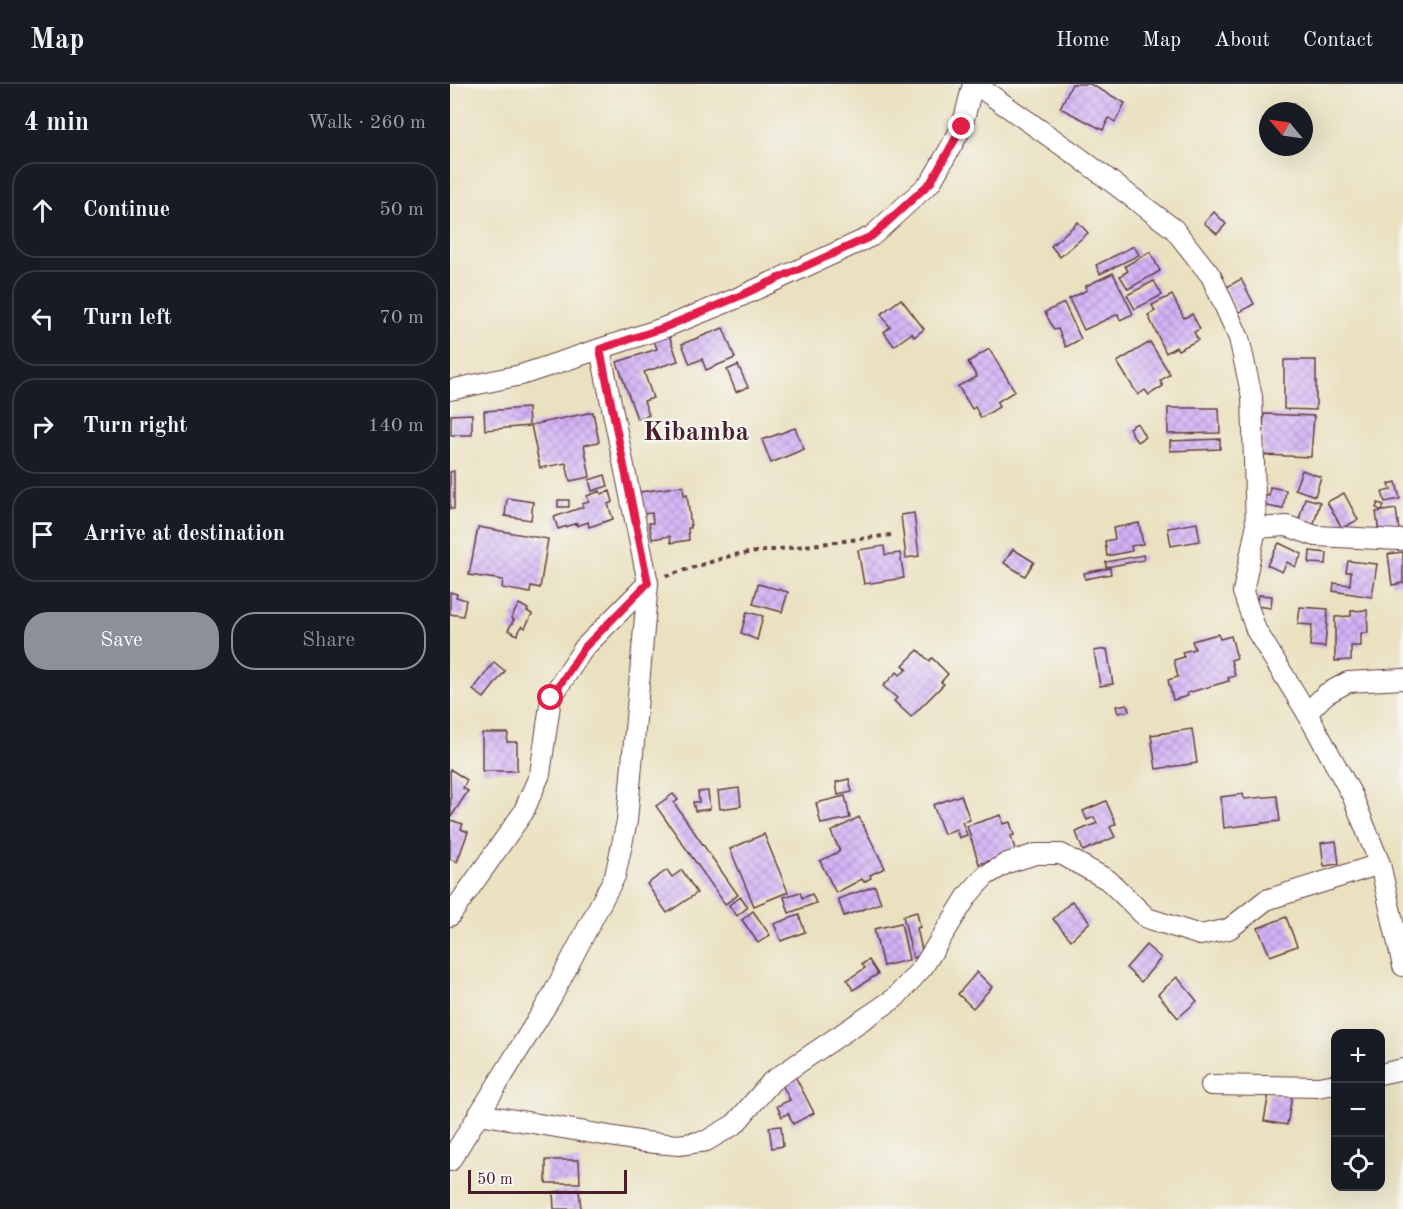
<!DOCTYPE html>
<meta charset="utf-8">
<style>
body{margin:0;font-family:"Old Standard TT",serif;background:#242831;color:#f1f3f6}
.controls{position:absolute;right:18px;bottom:18px;display:grid;overflow:hidden;border-radius:12px;box-shadow:0 6px 24px #0002}
.controls button{width:54px;height:54px;display:grid;place-items:center;padding:0;border:0;border-bottom:2px solid #363941;background:#171b24;color:#f1f3f6;font:30px sans-serif}
.compass{position:absolute;left:809px;top:18px;width:54px;height:54px;border-radius:50%;background:#171b24;box-shadow:0 6px 24px #0002;rotate:299deg}
.scale{position:absolute;left:18px;bottom:15px;width:159px;box-sizing:border-box;padding-left:6px;border:3px solid #4a1f2b;border-top:0;font-size:16px;line-height:21px;white-space:nowrap;color:#4a1f2b;-webkit-text-stroke:4px #f6f6f2;paint-order:stroke}
.stop{position:absolute;width:18px;height:18px;margin:-14px;border:4px solid #e11d48;border-radius:50%;background:#fff}
.stop.end{background:#e11d48;border-color:#fff;box-shadow:0 2px 6px #0008}
.list{margin:0;padding:0;list-style:none}
h2{display:flex;justify-content:space-between;align-items:center;height:78px;margin:0;padding:0 24px;font-size:26px}
h2 small{font-size:20px;font-weight:400;color:#9ea1a6}
.list li{display:grid;grid-template-columns:39px 1fr auto;gap:18px;align-items:center;box-sizing:border-box;height:96px;margin:0 12px 12px;padding:0 12px;border:2px solid #363941;border-radius:24px}
.list b{display:block;font-size:22px;white-space:nowrap}
.list em{font-size:20px;font-style:normal;color:#9ea1a6}
.actions{display:flex;gap:12px;padding:18px 24px}
.actions a{flex:1;padding:14px 0;border:2px solid #8c9099;border-radius:24px;text-align:center;font-size:21px;color:#8c9099}
.actions .main{background:#8c9099;color:#fff}
.icon{flex:none;width:33px;height:33px;fill:none;stroke:currentColor;stroke-width:2;stroke-linecap:round;stroke-linejoin:round}
.map{position:relative;flex:none;width:953px;height:1125px;overflow:hidden}
header{display:flex;align-items:center;gap:36px;box-sizing:border-box;height:84px;padding:0 30px;background:#171b24;border-bottom:2px solid #363941}
header strong{font-size:28px}
nav{display:flex;gap:33px;margin-inline-start:auto;font-size:21px}
main{display:flex}
aside{flex:1;background:#171b24}
.map>svg:first-child{display:block}
.building{fill:url(#building-cross-hatch)}
.lines{fill:none;stroke-linecap:round;stroke-linejoin:round}
.street-casing{stroke:#623c41;stroke-width:22}
.path{stroke:#623c41;stroke-width:4;stroke-dasharray:4.5 4.5;stroke-linecap:butt}
.street{stroke:#fff;stroke-width:20}
.route{stroke:#e11d48;stroke-width:8}
.labels{text-anchor:middle;stroke-width:4.5;stroke-linejoin:round;paint-order:stroke}
.district-label{font-size:27px;font-weight:bold;fill:#4a1f2b;stroke:#f6f6f2}
</style>
<header>
<strong>Map</strong>
<nav><a>Home</a><a>Map</a><a>About</a><a>Contact</a></nav>
</header>
<main>
<aside>
<h2>4 min<small>Walk · 260 m</small></h2>
<ul class="list">
<li><svg class="icon" aria-label="ahead" viewBox="0 0 24 24"><path d="M12 20V5M6 11l6-6 6 6"/></svg><div><b>Continue</b></div><em>50 m</em></li>
<li><svg class="icon" aria-label="left" viewBox="0 0 24 24"><path d="M17 20v-9H6M10 6l-5 5 5 5"/></svg><div><b>Turn left</b></div><em>70 m</em></li>
<li><svg class="icon" aria-label="right" viewBox="0 0 24 24"><path d="M7 20v-9h11M14 6l5 5-5 5"/></svg><div><b>Turn right</b></div><em>140 m</em></li>
<li><svg class="icon" aria-label="arrive" viewBox="0 0 24 24"><path d="M6 21V4h12l-3 4 3 4H6"/></svg><div><b>Arrive at destination</b></div></li>
</ul>
<div class="actions"><a class="main">Save</a><a>Share</a></div>
</aside>
<div class="map">
<svg width="953" height="1125" viewBox="0 0 953 1125">
<defs>
<pattern id="building-cross-hatch" width="8" height="8" patternUnits="userSpaceOnUse" patternTransform="scale(1.5)"><rect width="8" height="8" fill="#d3b2f7"/><path d="M0 0l8 8M0 8l8-8" fill="none" stroke="#ad90c8"/></pattern>
</defs>
<rect width="100%" height="100%" fill="#f6f6f2"/>
<filter id="ink" filterUnits="userSpaceOnUse"><feTurbulence type="fractalNoise" baseFrequency=".0167" numOctaves="2"/><feDisplacementMap in="SourceGraphic" scale="12" xChannelSelector="R" yChannelSelector="G"/><feConvolveMatrix kernelMatrix="1 2 1 2 8 2 1 2 1" color-interpolation-filters="sRGB"/></filter>
<filter id="wash" filterUnits="userSpaceOnUse"><feTurbulence type="fractalNoise" baseFrequency=".008" numOctaves="4" result="noise"/><feDisplacementMap in="SourceGraphic" scale="24" xChannelSelector="R" yChannelSelector="G"/><feGaussianBlur stdDeviation="1.35" result="paint"/><feColorMatrix in="noise" values="0 0 0 0 0 0 0 0 0 0 0 0 0 0 0 0 0 1.4 0 .05"/><feComposite in="paint" operator="in"/></filter>
<g filter="url(#wash)">
<rect width="100%" height="100%" fill="#eae1c0"/>
<g id="blocks">
<!-- building -->
<g class="building">
<path d="M622,0H640L675,19L665,38L659,34L653,46L610,24Z"/>
<path d="M764,128L776,140L767,150L754,139Z"/>
<path d="M628,138L638,149L610,173L601,162Z"/>
<path d="M684,162L689,171L650,190L646,181Z"/>
<path d="M700,168L710,187L678,205L670,192L678,187L675,182Z"/>
<path d="M663,189L683,230L670,236L668,230L634,246L619,215L637,206L636,202Z"/>
<path d="M791,195L804,220L788,229L775,204Z"/>
<path d="M704,197L712,211L685,225L677,211Z"/>
<path d="M722,211L734,234L742,230L750,245L744,248L748,256L728,266L726,263L716,269L698,231L705,227L702,221Z"/>
<path d="M451,215L474,245L464,253L462,249L444,262L434,248L440,243L431,230Z"/>
<path d="M614,219L631,255L616,263L608,245L604,246L595,228Z"/>
<path d="M273,244L285,274L256,286L252,275L240,280L232,260Z"/>
<path d="M218,248L228,277L194,288L203,314L194,317L199,331L187,335L167,278L207,265L203,254Z"/>
<path d="M700,258L720,290L710,297L713,302L699,311L695,306L688,311L667,278Z"/>
<path d="M539,265L565,307L547,318L549,323L531,334L525,323L522,325L508,302L527,293L518,278Z"/>
<path d="M834,276H866V326L834,325Z"/>
<path d="M288,281L298,303L286,308L277,286Z"/>
<path d="M78,324L79,342L35,346L34,327Z"/>
<path d="M718,324H769L770,349L718,350Z"/>
<path d="M143,328L149,358L134,361L140,393L120,397L116,379L90,384L81,341Z"/>
<path d="M22,330V351H1V331Z"/>
<path d="M814,330L864,332L861,373L812,371Z"/>
<path d="M687,339L695,353L687,358L679,344Z"/>
<path d="M345,344L354,365L321,379L312,356Z"/>
<path d="M770,355V365L720,367V357Z"/>
<path d="M852,386L871,393L865,412L845,405Z"/>
<path d="M4,387V425H0V388Z"/>
<path d="M155,391L158,402L142,407L139,396Z"/>
<path d="M946,398L950,415L935,418L932,408L941,406L939,400Z"/>
<path d="M233,402L234,411L237,410L241,444H238L239,456L221,459L220,452L202,455L199,439H203L202,429L191,430L190,408Z"/>
<path d="M820,403L836,406L833,425L811,421L812,411L819,412Z"/>
<path d="M150,407L151,410L160,407L163,418L158,420L163,435L139,443L138,438L127,442V439L108,445L104,433L133,423L132,420L139,418L137,412Z"/>
<path d="M894,409L908,436L892,444L877,418Z"/>
<path d="M57,414L83,418L81,436L55,432Z"/>
<path d="M855,414L870,418L862,447L847,443Z"/>
<rect x="108" y="416" width="11" height="7"/>
<path d="M928,419L934,421L932,427L926,424Z"/>
<path d="M946,425L949,446L929,449L926,428Z"/>
<path d="M464,429L469,472L456,474L451,431Z"/>
<path d="M689,439L693,460L681,462L682,467L657,472L655,457L665,455L663,444Z"/>
<path d="M747,439L750,457L721,462L718,444Z"/>
<path d="M28,443L98,455L90,504L81,502L80,509L52,504L53,496L19,491Z"/>
<path d="M829,459L852,470L845,483L837,478L832,488L817,481Z"/>
<path d="M434,462L435,471L450,469L454,494L414,500L408,466Z"/>
<path d="M563,465L584,478L575,492L554,479Z"/>
<path d="M860,467L877,469L876,480L859,479Z"/>
<path d="M953,468V499L942,501L938,470Z"/>
<path d="M693,471L694,476L656,483V478Z"/>
<path d="M898,477L927,480L922,513L883,507L884,499L900,501L901,488H896Z"/>
<path d="M660,484L661,490L635,495L634,489Z"/>
<path d="M308,500L338,508L332,528L303,520Z"/>
<path d="M0,508L7,510L6,513L16,516L13,532L0,530Z"/>
<path d="M808,511L822,512L821,524L806,522Z"/>
<path d="M69,520L78,525L77,527L82,530L75,544L72,542L67,551L58,546L64,536L61,534Z"/>
<path d="M850,523L878,525L875,563L860,562L862,541L848,540Z"/>
<path d="M917,526L918,549H911V562H901V576L885,577V533L901,532V527Z"/>
<path d="M297,528L313,532L307,556L291,549Z"/>
<path d="M768,550L770,555L781,552L787,574L781,576L785,592L778,594L779,597L737,609L738,612L723,616L718,596L728,593L724,576L734,573L732,568L745,565L742,557Z"/>
<path d="M657,565L663,600L650,602L644,567Z"/>
<path d="M468,566L479,577L482,574L498,590L491,598L494,600L461,633L444,617L447,614L433,602L447,588L450,591L457,585L453,581Z"/>
<path d="M44,578L55,587L34,614L23,606Z"/>
<path d="M677,620L679,627L668,629L666,622Z"/>
<path d="M742,645L747,679L706,685L701,651Z"/>
<path d="M32,649H58L57,658H67V687H32Z"/>
<path d="M0,685L17,696L13,704L18,707L1,733Z"/>
<path d="M399,695L402,708L388,711L386,698Z"/>
<path d="M289,704L291,722L270,725L268,707Z"/>
<path d="M258,707L260,725L245,727L243,718H249L248,708Z"/>
<path d="M223,710L228,716L224,719L288,811L275,820L206,722Z"/>
<path d="M793,710L794,715L827,712L830,737L774,744L771,713Z"/>
<path d="M511,711L520,736L512,738L517,751L509,754L506,745L494,750L483,721Z"/>
<path d="M395,712L400,734L371,740L366,719Z"/>
<path d="M656,717L666,740L660,743L665,753L633,767L626,748L647,739L644,733L637,736L633,727Z"/>
<path d="M551,731L553,740L560,738L564,751L561,752L566,769L529,780L517,742Z"/>
<path d="M409,733L435,784L420,791L421,794L414,798L412,795L386,809L370,777L390,767L381,748Z"/>
<path d="M0,736L13,740L11,745L18,748L7,778L0,775Z"/>
<path d="M314,750L338,808L304,822L280,765Z"/>
<path d="M886,757L889,780L874,782L871,759Z"/>
<path d="M217,786L222,793L232,786L247,809L217,829L197,800Z"/>
<path d="M425,802L431,819L394,832L388,815Z"/>
<path d="M350,808L352,814L362,810L366,819L339,829L334,813Z"/>
<path d="M291,813L298,823L287,832L279,821Z"/>
<path d="M622,817L640,838L621,856L603,835Z"/>
<path d="M303,827L320,851L308,859L292,836Z"/>
<path d="M467,828L470,843L467,844L473,871L463,874L453,832Z"/>
<path d="M349,831L355,848L331,857L324,840Z"/>
<path d="M836,833L847,862L820,872L808,844Z"/>
<path d="M451,839L459,876L433,882L424,845Z"/>
<path d="M696,861L711,874L691,898L676,884Z"/>
<path d="M419,876L428,890L403,906L397,896L415,884L412,880Z"/>
<path d="M527,888L542,903L523,924L508,910Z"/>
<path d="M727,893L747,917L728,934L708,910Z"/>
<path d="M344,990L364,1029L343,1040L338,1029L332,1033L327,1022L340,1016L330,997Z"/>
<path d="M819,1009L842,1013L837,1041L814,1037Z"/>
<path d="M331,1042L333,1062L322,1064L319,1043Z"/>
<path d="M96,1076H129L130,1099H96Z"/>
<path d="M129,1106L131,1125H104L103,1108Z"/>
</g>
</g>
</g>
<g filter="url(#ink)">
<use href="#blocks" fill-opacity="0" stroke="#623c41" stroke-width="1.5"/>
<g class="lines">
<defs>
<g id="street">
<path d="M525,0L630,74L724,145L761,192L789,254L802,313L806,444L793,508L806,546L857,629L902,711L930,780L953,882"/>
<path d="M0,306L71,291L213,244L285,215L422,152L481,98L512,43L523,0"/>
<path d="M806,444L837,442L866,452L950,456L953,455"/>
<path d="M857,629L876,610L898,598L953,595"/>
<path d="M0,832L73,729L90,690L101,614L134,564L198,499"/>
<path d="M930,990L953,985"/>
<path d="M761,1001L868,1003L886,1000"/>
<path d="M29,1030L195,1058L229,1061L256,1057L285,1040L322,997L445,914L473,883L518,811L535,792L557,779L586,770H611L658,796L697,834L750,851L779,845L816,816L930,780"/>
<path d="M0,1077L102,912L165,792L177,737L198,499L150,265"/>
</g>
</defs>
<!-- street casing -->
<use href="#street" class="street-casing"/>
<!-- path -->
<path class="path" d="M216,492L283,471L441,451"/>
<!-- street -->
<use href="#street" class="street"/>
</g>
</g>
<g class="lines" filter="url(#ink)">
<!-- route -->
<path class="route" d="M101,614L134,564L198,499L150,265L213,244L285,214L422,152L481,98L512,43"/>
</g>
<g class="labels">
<!-- district labels -->
<g class="district-label">
<text x="246" y="356">Kibamba</text>
</g>
</g>
</svg>
<div class="controls">
<button>+</button>
<button>−</button>
<button><svg class="icon" aria-label="locate" viewBox="0 0 24 24"><circle cx="12" cy="12" r="6"/><path d="M12 2v4M12 18v4M2 12h4M18 12h4"/></svg></button>
</div>
<svg class="compass" viewBox="-18 -18 36 36"><path d="M0-13l5 13h-10z" fill="#e53935"/><path d="M0 13l5-13h-10z" fill="#9ea1a6"/></svg>
<div class="scale">50 m</div>
<div class="stop" style="left:101px;top:614px"></div>
<div class="stop end" style="left:512px;top:43px"></div>
</div>
</main>
